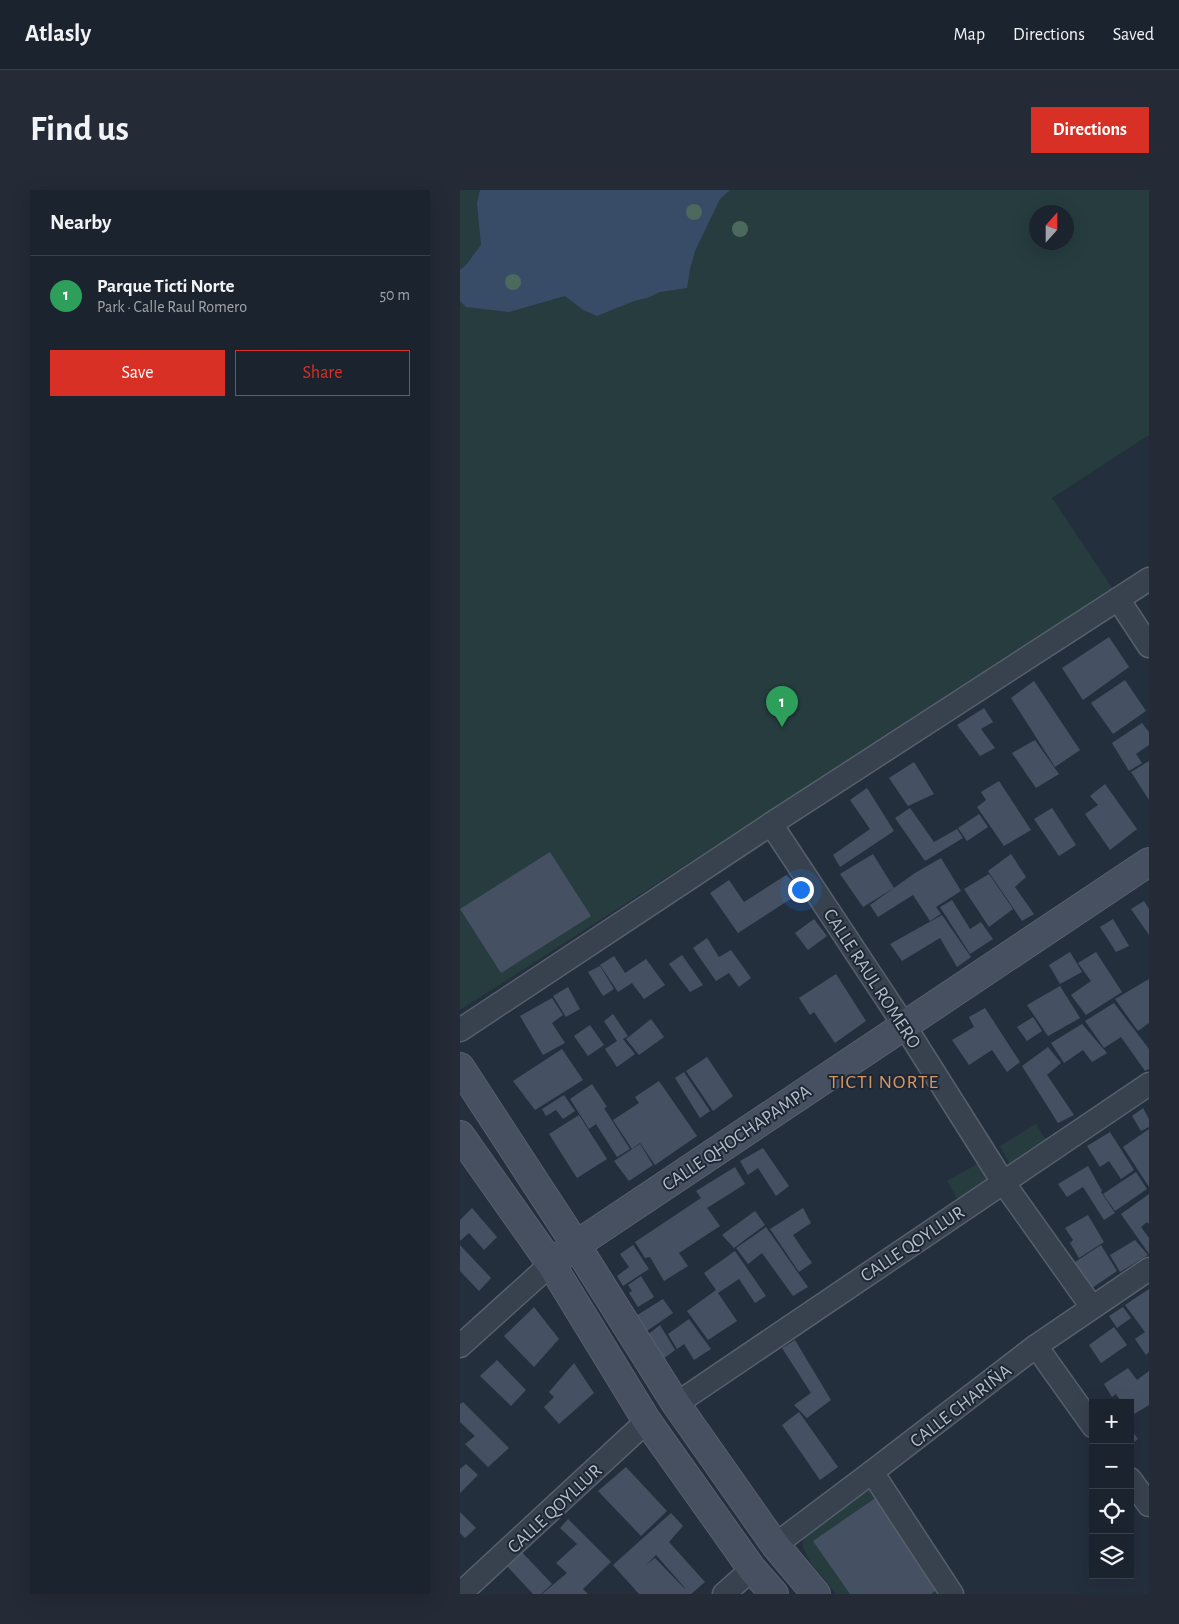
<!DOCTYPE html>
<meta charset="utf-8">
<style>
body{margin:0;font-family:"Alegreya Sans",sans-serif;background:#242b36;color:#f1f3f6}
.controls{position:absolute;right:15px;bottom:15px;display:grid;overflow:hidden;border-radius:0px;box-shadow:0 5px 20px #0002}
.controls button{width:45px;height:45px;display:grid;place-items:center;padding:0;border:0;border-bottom:1px solid #39404a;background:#1b232e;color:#f1f3f6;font:25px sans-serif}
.compass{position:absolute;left:569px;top:15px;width:45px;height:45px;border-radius:50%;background:#1b232e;box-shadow:0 5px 20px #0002;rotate:21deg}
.you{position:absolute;left:340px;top:699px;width:18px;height:18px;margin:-12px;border:4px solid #fff;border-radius:50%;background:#1a73e8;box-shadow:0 0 0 8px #1a73e833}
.badge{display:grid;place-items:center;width:32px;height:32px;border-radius:50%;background:#d93025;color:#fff;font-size:16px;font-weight:700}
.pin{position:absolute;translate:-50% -41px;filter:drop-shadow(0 1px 2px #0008)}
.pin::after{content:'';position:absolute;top:26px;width:18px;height:15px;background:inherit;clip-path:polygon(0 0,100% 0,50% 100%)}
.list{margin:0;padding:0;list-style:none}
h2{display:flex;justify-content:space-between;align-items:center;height:65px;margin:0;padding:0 20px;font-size:21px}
h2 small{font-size:16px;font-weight:400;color:#a0a4aa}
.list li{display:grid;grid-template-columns:32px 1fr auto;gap:15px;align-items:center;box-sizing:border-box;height:80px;padding:0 20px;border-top:1px solid #39404a}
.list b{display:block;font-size:19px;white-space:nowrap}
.list p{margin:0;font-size:16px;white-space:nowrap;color:#a0a4aa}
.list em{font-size:16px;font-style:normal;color:#a0a4aa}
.actions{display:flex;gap:10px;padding:15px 20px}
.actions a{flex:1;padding:11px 0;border:1px solid #d93025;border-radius:0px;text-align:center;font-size:18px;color:#d93025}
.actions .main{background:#d93025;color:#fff}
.icon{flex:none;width:28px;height:28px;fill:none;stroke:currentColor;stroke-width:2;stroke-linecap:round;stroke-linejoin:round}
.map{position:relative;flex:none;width:689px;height:1404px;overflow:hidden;border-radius:0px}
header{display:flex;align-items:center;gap:30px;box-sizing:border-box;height:70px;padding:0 25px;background:#1b232e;border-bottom:1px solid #39404a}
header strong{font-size:24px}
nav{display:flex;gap:28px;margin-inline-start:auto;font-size:18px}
.intro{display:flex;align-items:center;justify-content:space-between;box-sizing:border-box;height:120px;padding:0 30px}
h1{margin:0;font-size:35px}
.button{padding:12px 22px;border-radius:0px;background:#d93025;color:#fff;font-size:18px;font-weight:700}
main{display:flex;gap:30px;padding:0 30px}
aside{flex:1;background:#1b232e;border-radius:0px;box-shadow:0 5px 20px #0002}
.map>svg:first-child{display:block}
.green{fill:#263c3f;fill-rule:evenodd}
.water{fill:#394c67}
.building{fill:#455162;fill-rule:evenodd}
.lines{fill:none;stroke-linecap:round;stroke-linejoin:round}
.street-casing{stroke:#565f6c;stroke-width:25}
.secondary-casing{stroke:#565f6c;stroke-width:30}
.street{stroke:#38414e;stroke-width:22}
.secondary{stroke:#465061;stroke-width:28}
.tree{fill:#4b6a5d}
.labels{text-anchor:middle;stroke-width:4;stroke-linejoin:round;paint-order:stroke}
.street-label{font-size:19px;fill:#b4bcc9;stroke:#1d2633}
.neighbourhood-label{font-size:20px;letter-spacing:1px;fill:#d59563;stroke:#1d2633}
</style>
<header>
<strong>Atlasly</strong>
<nav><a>Map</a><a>Directions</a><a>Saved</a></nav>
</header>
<div class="intro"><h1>Find us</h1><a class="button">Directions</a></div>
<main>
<aside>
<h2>Nearby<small></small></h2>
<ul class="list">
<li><span class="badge" style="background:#2e9e5b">1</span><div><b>Parque Ticti Norte</b><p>Park · Calle Raul Romero</p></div><em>50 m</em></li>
</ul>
<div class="actions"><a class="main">Save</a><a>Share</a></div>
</aside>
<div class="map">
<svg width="689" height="1404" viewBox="0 0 689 1404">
<rect width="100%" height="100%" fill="#242f3e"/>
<!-- green -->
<g class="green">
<path d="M0,0H689V245L592,308L653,399L640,409L0,820ZM576,22H606V52H576Z"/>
<path d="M576,934L588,953L550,975L540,956Z"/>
<path d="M524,970L535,989L498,1010L487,991Z"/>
<path d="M408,1298L413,1299L485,1404H376L350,1372L343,1357V1346Z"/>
</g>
<!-- water -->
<path class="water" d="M20,0H270L260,9L235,61L230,79L227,98L200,102L187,108L174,111L137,126L123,120L105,106L49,122L6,117L0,111V80L6,75L21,55L17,13Z"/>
<!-- building -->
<g class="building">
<path d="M649,447L669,477L623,510L602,478Z"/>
<path d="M665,490L686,521L653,544L631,513Z"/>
<path d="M574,491L620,560L595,577L551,508Z"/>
<path d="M524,518L533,532L521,539L535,558L520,566L497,535Z"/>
<path d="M682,533L689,542V555L676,564L682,573L669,581L652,553Z"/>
<path d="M575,550L599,584L576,598L552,563Z"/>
<path d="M689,571V610L671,582Z"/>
<path d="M454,572L474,604L448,616L429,588Z"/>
<path d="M539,591L571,640L544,656L517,617L526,610L521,602Z"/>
<path d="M645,594L677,639L650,660L625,624L638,615L630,606Z"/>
<path d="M407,598L434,641L380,677L373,665L410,639L390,610Z"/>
<path d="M450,618L474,652L497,639L503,648L465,671L435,628Z"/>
<path d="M592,618L616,655L599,666L574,629Z"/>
<path d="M519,624L528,637L507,651L498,638Z"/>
<path d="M90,662L131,726L41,783L0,719Z"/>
<path d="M413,664L434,698L403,717L380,684Z"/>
<path d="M551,664L566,687L555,697L574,724L562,731L528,681Z"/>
<path d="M481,668L501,701L476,717L481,724L470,731L453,705L418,727L410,715L455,683Z"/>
<path d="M529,684L553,719L529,737L504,699Z"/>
<path d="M326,685L343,701L278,743L250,703L269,690L284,712Z"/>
<path d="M492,710L510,739L521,732L533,749L510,764L480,717Z"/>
<path d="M684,711L689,719V745L671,719Z"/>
<path d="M482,725L511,767L497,777L480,748L442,771L430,754Z"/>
<path d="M354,729L367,746L348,760L335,743Z"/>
<path d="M653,729L669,756L656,762L640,737Z"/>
<path d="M247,748L259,767L271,760L291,788L279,797L269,783L256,791L233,758Z"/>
<path d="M610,762L622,782L600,794L589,775Z"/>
<path d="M636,762L662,802L626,825L611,805L631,791L618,773Z"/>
<path d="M222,765L243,795L230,802L209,774Z"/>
<path d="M154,766L165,783L186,769L205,795L184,809L172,793L158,802L140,775Z"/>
<path d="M140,776L154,799L143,806L128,782Z"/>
<path d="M376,784L406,831L375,853L354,822L350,825L339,808Z"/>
<path d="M689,789V833L678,841L655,809Z"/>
<path d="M600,796L620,828L588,846L567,815Z"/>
<path d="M108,797L120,819L106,827L93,806Z"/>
<path d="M92,808L103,825L92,833L105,853L83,865L60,826Z"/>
<path d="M654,813L689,859V879L685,881L661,847L644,858L625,831Z"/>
<path d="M525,818L560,872L547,882L532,860L509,875L492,850L514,837L509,827Z"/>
<path d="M153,824L168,846L163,849L175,864L157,877L145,859L157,851L144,831Z"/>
<path d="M573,827L582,841L567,851L557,837Z"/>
<path d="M191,829L204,847L179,865L166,849Z"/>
<path d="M622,834L647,863L632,872L623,860L604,873L591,853Z"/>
<path d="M130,835L144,855L128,866L114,846Z"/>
<path d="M588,857L601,873L587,885L614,925L598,933L562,876Z"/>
<path d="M102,859L123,890L75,920L53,891Z"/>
<path d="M247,867L273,906L253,921L226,881Z"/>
<path d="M224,882L250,921L240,928L215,888Z"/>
<path d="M199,891L237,946L195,975L180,953L172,959L153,930L179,913L175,907Z"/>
<path d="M132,894L147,917L144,918L170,959L157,967L136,934L129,939L110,909Z"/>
<path d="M104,905L115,921L103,929L96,920L86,926L82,919Z"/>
<path d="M683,918L689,929V937L681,941L672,926Z"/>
<path d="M119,925L147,969L117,988L89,944Z"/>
<path d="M689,939V997L663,957Z"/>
<path d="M650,942L674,980L661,989L649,971L640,977L627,956Z"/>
<path d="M180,954L193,975L169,991L154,971Z"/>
<path d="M303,958L329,996L316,1006L298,978L288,985L280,971Z"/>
<path d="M628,976L642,1001L641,1002L655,1023L644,1030L623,997L607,1007L598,994Z"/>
<path d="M275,977L285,994L247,1018L260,1036L219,1063L228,1076L204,1091L190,1067L185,1068L175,1052L241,1008L236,1001Z"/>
<path d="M676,982L687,999L655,1021L643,1004Z"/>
<path d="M689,1004V1034L687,1032L681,1037L689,1048V1064L661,1024Z"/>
<path d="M12,1018L37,1047L24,1060L9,1043L0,1051V1030Z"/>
<path d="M343,1018L351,1033L333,1045L352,1073L339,1082L310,1039Z"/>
<path d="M295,1021L305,1035L274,1058L262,1045Z"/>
<path d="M628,1025L644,1052L619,1068L610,1053L613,1050L605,1038Z"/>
<path d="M306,1037L348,1097L333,1106L302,1063L288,1074L276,1058Z"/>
<path d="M675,1050L688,1065L660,1082L650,1065Z"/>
<path d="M0,1055L31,1088L19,1101L0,1081Z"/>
<path d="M173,1055L189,1079L163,1096L157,1086L169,1077L160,1064Z"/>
<path d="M641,1055L657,1081L632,1098L615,1072Z"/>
<path d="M275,1061L306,1106L295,1113L279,1089L258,1103L277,1131L248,1150L227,1121L256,1100L244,1083Z"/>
<path d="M181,1086L194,1107L178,1117L169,1103L172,1101L168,1095Z"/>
<path d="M689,1099V1162L686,1165L675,1149L685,1142L665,1115Z"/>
<path d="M203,1109L213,1123L181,1145L171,1129Z"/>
<path d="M74,1117L99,1149L74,1177L44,1146Z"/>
<path d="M663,1117L671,1128L657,1138L649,1126Z"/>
<path d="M229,1129L251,1159L234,1170L224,1154L217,1159L208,1144Z"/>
<path d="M200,1135L215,1160L203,1169L186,1146Z"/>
<path d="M654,1137L667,1155L641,1173L629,1155Z"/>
<path d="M335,1150L371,1210L347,1228L334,1215L351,1203L322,1158Z"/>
<path d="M37,1170L66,1200L51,1216L20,1186Z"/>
<path d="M114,1173L134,1203L99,1234L84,1217L94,1207L89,1202Z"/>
<path d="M668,1178L677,1190L689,1181V1215L671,1226L670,1213H662L656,1204L652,1207L644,1194Z"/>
<path d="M3,1212L49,1258L28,1277L5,1254L15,1246L0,1232V1214Z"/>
<path d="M339,1222L378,1277L360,1290L322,1235Z"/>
<path d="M670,1238L678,1249L670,1255Z"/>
<path d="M6,1274L18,1285L0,1303V1279Z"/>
<path d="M166,1277L207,1321L181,1346L138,1301Z"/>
<path d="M417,1307L480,1397L471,1404H390L353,1351Z"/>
<path d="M0,1322L16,1338L5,1348L0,1343Z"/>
<path d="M211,1323L223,1336L209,1352L245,1392L231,1404H179L153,1375ZM196,1365L225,1398H224L195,1368L186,1375Z"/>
<path d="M108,1329L151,1372L123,1399L128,1404H82L107,1383L96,1373L117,1354L100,1338Z"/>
<path d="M60,1360L92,1394L81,1404H73L46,1375Z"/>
</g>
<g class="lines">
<defs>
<g id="street">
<path d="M658,409L689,456"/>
<path d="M311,634L444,835L543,992L632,1117"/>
<path d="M0,840L311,634L689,389"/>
<path d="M0,1156L91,1074"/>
<path d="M576,1156L633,1236"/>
<path d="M216,1214L689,894"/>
<path d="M412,1282L492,1404"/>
<path d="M670,1289L689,1315"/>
<path d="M315,1355L412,1282L576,1156L689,1079"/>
<path d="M0,1404L187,1231"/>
<path d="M264,1404L292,1379"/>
</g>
<g id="secondary">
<path d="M0,877L116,1055L216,1214L315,1355L356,1404"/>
<path d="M0,945L91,1074L187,1231L292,1379L314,1404"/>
<path d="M91,1074L116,1055L689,672"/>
</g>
</defs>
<!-- street casing -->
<use href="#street" class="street-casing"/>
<!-- secondary casing -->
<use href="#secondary" class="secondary-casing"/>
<!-- street -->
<use href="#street" class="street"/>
<!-- secondary -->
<use href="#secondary" class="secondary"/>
</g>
<!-- trees -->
<g class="tree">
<circle cx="234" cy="22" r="8"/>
<circle cx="280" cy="39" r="8"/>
<circle cx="53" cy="92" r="8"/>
</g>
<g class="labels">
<!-- street labels -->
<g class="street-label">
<text transform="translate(413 788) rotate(57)" y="7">CALLE RAUL ROMERO</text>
<text transform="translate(276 947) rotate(-34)" y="7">CALLE QHOCHAPAMPA</text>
<text transform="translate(452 1053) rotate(-34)" y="7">CALLE QOYLLUR</text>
<text transform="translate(500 1215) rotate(-38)" y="7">CALLE CHARIÑA</text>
<text transform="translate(94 1318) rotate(-43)" y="7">CALLE QOYLLUR</text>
</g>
<!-- neighbourhood labels -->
<g class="neighbourhood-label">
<text x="424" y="898">TICTI NORTE</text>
</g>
</g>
</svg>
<div class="controls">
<button>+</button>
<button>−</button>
<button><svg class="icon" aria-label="locate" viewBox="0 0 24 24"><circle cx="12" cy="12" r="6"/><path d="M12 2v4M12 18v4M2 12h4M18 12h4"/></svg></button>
<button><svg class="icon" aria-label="layers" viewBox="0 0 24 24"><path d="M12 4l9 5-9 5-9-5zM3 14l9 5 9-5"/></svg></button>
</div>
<svg class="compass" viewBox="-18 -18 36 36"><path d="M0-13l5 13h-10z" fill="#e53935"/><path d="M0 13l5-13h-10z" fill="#a0a4aa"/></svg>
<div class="you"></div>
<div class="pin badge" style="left:322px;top:537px;background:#2e9e5b">1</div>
</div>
</main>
